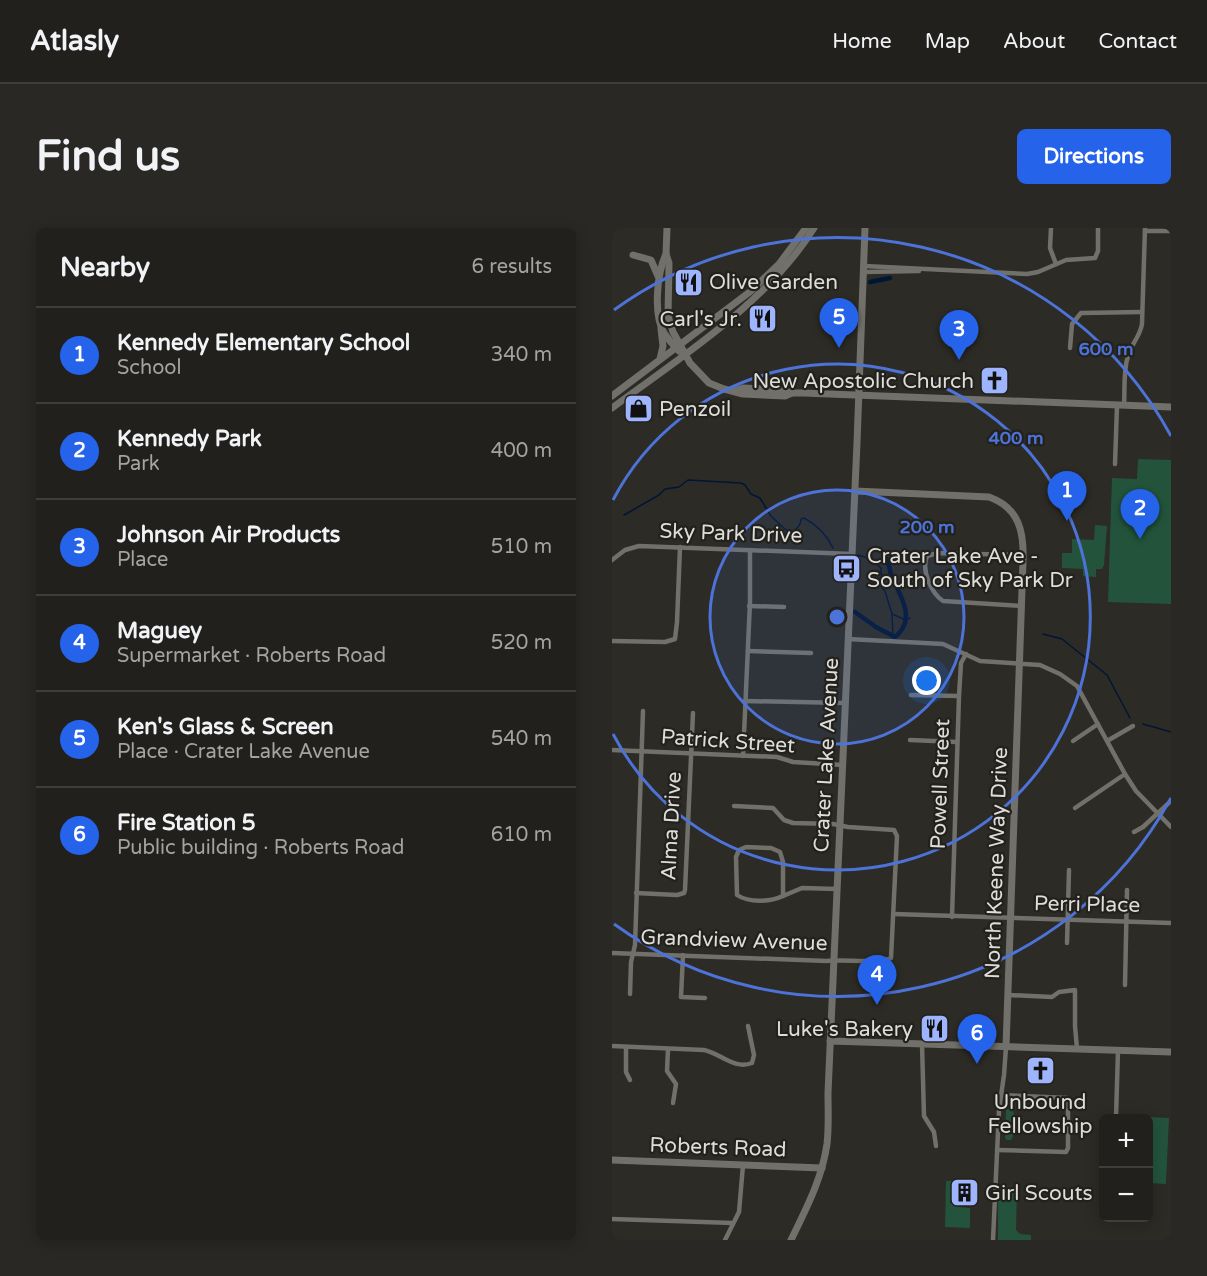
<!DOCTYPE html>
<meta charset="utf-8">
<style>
body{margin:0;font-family:"Varela Round",sans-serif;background:#292825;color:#f1f3f6}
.controls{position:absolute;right:18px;bottom:18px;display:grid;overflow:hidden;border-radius:9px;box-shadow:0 3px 15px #0003}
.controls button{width:54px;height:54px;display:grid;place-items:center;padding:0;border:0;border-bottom:2px solid #3e3e3b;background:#21201c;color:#f1f3f6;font:30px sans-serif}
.you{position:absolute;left:315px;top:453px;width:21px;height:21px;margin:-15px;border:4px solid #fff;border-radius:50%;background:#1a73e8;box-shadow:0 0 0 9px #1a73e833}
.badge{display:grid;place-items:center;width:39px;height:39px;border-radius:50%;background:#2563eb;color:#fff;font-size:20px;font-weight:700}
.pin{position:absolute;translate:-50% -50px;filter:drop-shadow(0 2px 3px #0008)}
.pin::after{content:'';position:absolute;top:32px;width:21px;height:18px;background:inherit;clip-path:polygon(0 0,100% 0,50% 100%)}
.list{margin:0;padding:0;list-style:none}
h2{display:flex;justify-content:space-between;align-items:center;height:78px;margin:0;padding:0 24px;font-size:26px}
h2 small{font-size:20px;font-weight:400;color:#a2a3a3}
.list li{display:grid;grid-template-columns:39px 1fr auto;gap:18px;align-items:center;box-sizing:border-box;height:96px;padding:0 24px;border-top:2px solid #3e3e3b}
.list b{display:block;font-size:22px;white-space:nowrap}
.list p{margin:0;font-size:20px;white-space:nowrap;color:#a2a3a3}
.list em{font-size:20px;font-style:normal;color:#a2a3a3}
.map{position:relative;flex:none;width:559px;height:1012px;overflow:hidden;border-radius:9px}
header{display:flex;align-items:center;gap:36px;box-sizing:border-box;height:84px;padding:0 30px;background:#21201c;border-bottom:2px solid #3e3e3b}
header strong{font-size:28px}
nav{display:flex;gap:33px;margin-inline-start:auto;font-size:21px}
.intro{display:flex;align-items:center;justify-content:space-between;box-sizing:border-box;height:144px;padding:0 36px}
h1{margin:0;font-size:42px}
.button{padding:15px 27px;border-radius:9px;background:#2563eb;color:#fff;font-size:21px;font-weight:700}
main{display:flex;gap:36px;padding:0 36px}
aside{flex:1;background:#21201c;border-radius:9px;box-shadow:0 3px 15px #0003}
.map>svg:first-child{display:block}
.green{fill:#23543b}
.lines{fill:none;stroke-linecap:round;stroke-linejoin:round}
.stream{stroke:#001636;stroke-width:1.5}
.canal{stroke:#001636;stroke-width:4.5}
.street{stroke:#71706a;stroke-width:4.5}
.secondary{stroke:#71706a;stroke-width:7}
.ring{fill:none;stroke:#4d72d8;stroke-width:3}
.labels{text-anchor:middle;stroke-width:4.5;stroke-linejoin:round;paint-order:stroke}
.poi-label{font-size:21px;fill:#deddda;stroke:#22211c;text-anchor:start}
.street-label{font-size:21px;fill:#deddda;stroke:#22211c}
.centre{fill:#4d72d8;stroke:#22211c;stroke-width:3}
.ring-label{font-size:18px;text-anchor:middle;font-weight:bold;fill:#4d72d8;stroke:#22211c;stroke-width:4.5;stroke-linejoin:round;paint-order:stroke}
</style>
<header>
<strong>Atlasly</strong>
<nav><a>Home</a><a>Map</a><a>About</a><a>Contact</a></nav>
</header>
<div class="intro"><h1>Find us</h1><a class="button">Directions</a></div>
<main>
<aside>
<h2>Nearby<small>6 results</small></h2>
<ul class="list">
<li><span class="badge">1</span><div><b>Kennedy Elementary School</b><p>School</p></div><em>340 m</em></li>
<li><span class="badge">2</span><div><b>Kennedy Park</b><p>Park</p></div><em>400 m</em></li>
<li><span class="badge">3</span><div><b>Johnson Air Products</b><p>Place</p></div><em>510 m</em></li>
<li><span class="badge">4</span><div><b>Maguey</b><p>Supermarket · Roberts Road</p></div><em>520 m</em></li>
<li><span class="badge">5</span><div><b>Ken's Glass &amp; Screen</b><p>Place · Crater Lake Avenue</p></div><em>540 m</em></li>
<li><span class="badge">6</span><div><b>Fire Station 5</b><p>Public building · Roberts Road</p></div><em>610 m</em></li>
</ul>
</aside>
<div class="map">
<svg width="559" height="1012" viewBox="0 0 559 1012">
<rect width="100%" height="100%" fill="#2c2b25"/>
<!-- green -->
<g class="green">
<path d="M526,231L559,232V376L496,374L500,250L525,251Z"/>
<path d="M483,297L495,298L492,337L490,341H484V349L471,348V341L450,340V325H460V311L482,312Z"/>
<path d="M398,877C404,884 405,903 399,912H395L393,910L394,879Z"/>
<path d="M516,888L557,890L554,956L537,955L536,890H516Z"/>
<path d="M334,953H344V956H340V959L344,960L345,971L338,972V975L344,974L347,971V979L358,980V1000L333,999Z"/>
<path d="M393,958L401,959L405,963L404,1002L408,1006L419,1007V1012H386V962L388,959Z"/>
</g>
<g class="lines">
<!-- stream -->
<g class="stream">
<path d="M12,287L47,267L53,261L67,259L76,252L129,255L133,257L139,266L148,270L159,288L174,302L180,304C185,301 189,297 189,291L192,290C205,297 215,307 221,320"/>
<path d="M246,327L259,331L269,340L270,360L273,363L280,386L294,392L298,390"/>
<path d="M280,386L281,408"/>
<path d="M431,406L450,411L495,447L518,490"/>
<path d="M531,496L559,504"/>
</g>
<!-- canal -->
<g class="canal">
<path d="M258,54L278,50"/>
<path d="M243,384L264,399L283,409C304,392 290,370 280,350C278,344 277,337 275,331"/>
</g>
<!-- street -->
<g class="street">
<path d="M439,0L438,20L444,36"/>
<path d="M533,3H559"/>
<path d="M252,38L415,46L426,44L454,32L483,30L486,23V0"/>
<path d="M251,44L307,43"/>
<path d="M458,120L460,96L469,85L530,84"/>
<path d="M512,178C513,162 511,143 516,128C519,116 528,109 530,96L533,0"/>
<path d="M503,236L505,178"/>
<path d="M0,332L13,322L27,318L240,326"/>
<path d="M137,378L172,379"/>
<path d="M409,378L331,373C319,365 309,342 315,328L326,325L411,327"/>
<path d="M236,411L331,416L368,433L428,437L448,446L465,458L513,546L524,563L559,599"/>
<path d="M0,413L53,414L63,411L65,394L68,319"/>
<path d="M136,423L199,425"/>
<path d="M299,467L347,468"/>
<path d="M133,473L233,475"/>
<path d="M298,512L345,514"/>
<path d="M461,513L486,496"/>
<path d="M495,513L521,498"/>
<path d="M0,522L165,529L181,534L231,537"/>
<path d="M131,528L138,374V322"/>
<path d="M463,580L513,546"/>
<path d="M522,604L531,599L559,573"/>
<path d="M134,619L159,620L168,624L171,634V668C158,674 137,675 125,667L124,629L127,622Z"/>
<path d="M24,665L65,667L72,665L73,662L81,485"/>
<path d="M171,668L190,660L225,661"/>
<path d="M282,686L559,695"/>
<path d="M340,689L347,468L349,435L354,426"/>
<path d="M455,715L457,642"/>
<path d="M0,725L215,733C232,731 267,736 279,730L285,608L282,602L236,599L221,596L181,595L172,592L161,580L122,578"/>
<path d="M71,727L69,769L93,770"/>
<path d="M513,757L515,662"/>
<path d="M18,766L19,734L23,717L31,483"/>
<path d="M396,767L440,769L447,764L463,762V798L465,821"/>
<path d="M310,816L312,888L322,904L324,918"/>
<path d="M0,818L92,822C108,825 122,842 140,835L142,827L136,798"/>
<path d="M14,819V844L18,852"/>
<path d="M56,821L55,843L64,856L61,875"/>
<path d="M504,890L506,822"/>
<path d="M385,922L454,924L456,920V870L388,867"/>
<path d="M0,991L121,995"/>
<path d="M113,1012L127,984L131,937"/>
<path d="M381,1012L387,882L392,847L394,819"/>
</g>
<!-- secondary -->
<g class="secondary">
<path d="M55,0L54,26L57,35L56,88L61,104L78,135L97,155L112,161L131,166L173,168L180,165"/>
<path d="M54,26C45,45 41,86 52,105C56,111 61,117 67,123"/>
<path d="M21,27L39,32L46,48"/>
<path d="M48,131L51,118L49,101"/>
<path d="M122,163L131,160L174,162L180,165H191L559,179"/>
<path d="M0,168L139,63L167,36L194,0"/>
<path d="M0,180C70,128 155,75 202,0"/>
<path d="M243,263L377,269C408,280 412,305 411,333L394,819"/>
<path d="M218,813L559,824"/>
<path d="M0,932L210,940"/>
<path d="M179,1012C194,981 210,951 215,916C217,899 216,882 216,865L245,215L253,0"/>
</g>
</g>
<!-- distance rings -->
<circle cx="225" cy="389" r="127" fill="#4d72d8" fill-opacity=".12"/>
<g class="ring">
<circle cx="225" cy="389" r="127"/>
<path d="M1 272A253 253 0 1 1 1 506"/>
<path d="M559 570A380 380 0 0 1 2 696M2 82A380 380 0 0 1 559 208"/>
</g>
<!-- icons -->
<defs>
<symbol id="restaurant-square" viewBox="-11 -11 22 22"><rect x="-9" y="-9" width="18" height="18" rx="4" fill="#9eb4fd" stroke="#22211c"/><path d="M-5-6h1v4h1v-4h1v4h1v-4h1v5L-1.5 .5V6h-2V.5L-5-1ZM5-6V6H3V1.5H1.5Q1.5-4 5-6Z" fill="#111"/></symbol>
<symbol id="church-square" viewBox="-11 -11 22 22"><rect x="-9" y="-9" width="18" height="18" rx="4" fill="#9eb4fd" stroke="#22211c"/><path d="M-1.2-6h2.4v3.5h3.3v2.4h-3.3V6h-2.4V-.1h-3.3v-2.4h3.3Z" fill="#111"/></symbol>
<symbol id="shop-square" viewBox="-11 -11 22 22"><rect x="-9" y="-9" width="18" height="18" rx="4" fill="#9eb4fd" stroke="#22211c"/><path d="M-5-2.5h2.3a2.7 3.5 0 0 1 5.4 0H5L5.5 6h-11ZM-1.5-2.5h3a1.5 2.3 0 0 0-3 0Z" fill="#111"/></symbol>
<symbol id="bus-square" viewBox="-11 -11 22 22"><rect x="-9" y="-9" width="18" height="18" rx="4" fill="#9eb4fd" stroke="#22211c"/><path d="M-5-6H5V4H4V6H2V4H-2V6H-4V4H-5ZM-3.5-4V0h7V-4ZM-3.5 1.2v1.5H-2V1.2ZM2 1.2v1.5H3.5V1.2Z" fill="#111"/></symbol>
<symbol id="building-square" viewBox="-11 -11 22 22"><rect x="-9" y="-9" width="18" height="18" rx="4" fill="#9eb4fd" stroke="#22211c"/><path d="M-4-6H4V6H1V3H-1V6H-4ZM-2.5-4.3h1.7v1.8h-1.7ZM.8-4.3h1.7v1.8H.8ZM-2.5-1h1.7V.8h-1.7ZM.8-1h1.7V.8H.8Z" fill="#111"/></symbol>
</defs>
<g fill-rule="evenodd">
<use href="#restaurant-square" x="60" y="38" width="33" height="33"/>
<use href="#restaurant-square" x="134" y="74" width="33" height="33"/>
<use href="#church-square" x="366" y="136" width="33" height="33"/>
<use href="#shop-square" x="10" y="164" width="33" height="33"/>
<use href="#bus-square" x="218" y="324" width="33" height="33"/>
<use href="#restaurant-square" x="306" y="784" width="33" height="33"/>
<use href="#church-square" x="412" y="826" width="33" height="33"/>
<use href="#building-square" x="336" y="948" width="33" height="33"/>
</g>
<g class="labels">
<!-- poi labels -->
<g class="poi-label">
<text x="97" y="61">Olive Garden</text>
<text x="130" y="98" text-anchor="end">Carl's Jr.</text>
<text x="362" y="160" text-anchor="end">New Apostolic Church</text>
<text x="47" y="188">Penzoil</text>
<text x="255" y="335">Crater Lake Ave -<tspan x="255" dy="24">South of Sky Park Dr</tspan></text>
<text x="301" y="808" text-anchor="end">Luke's Bakery</text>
<text x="428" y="881" text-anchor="middle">Unbound<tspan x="428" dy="24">Fellowship</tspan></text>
<text x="373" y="972">Girl Scouts</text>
</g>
<!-- street labels -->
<g class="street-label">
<text transform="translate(119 305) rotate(2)" y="7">Sky Park Drive</text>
<text transform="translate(116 513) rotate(4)" y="7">Patrick Street</text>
<text transform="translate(214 527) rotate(-87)" y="7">Crater Lake Avenue</text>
<text transform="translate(328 556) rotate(-88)" y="7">Powell Street</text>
<text transform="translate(59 598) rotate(-87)" y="7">Alma Drive</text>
<text transform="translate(384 635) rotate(-88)" y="7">North Keene Way Drive</text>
<text transform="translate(475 676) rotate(1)" y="7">Perri Place</text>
<text transform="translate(122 712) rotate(2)" y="7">Grandview Avenue</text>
<text transform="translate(106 919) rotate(2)" y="7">Roberts Road</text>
</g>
</g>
<circle cx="225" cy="389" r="9" class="centre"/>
<g class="ring-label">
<text x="494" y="127">600 m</text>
<text x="404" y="216">400 m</text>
<text x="315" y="305">200 m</text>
</g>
</svg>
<div class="controls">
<button>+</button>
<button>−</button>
</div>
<div class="you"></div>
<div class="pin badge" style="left:455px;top:293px">1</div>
<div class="pin badge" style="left:528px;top:311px">2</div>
<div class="pin badge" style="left:347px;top:132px">3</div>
<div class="pin badge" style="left:265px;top:777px">4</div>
<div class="pin badge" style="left:227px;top:120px">5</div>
<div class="pin badge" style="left:365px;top:836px">6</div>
</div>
</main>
